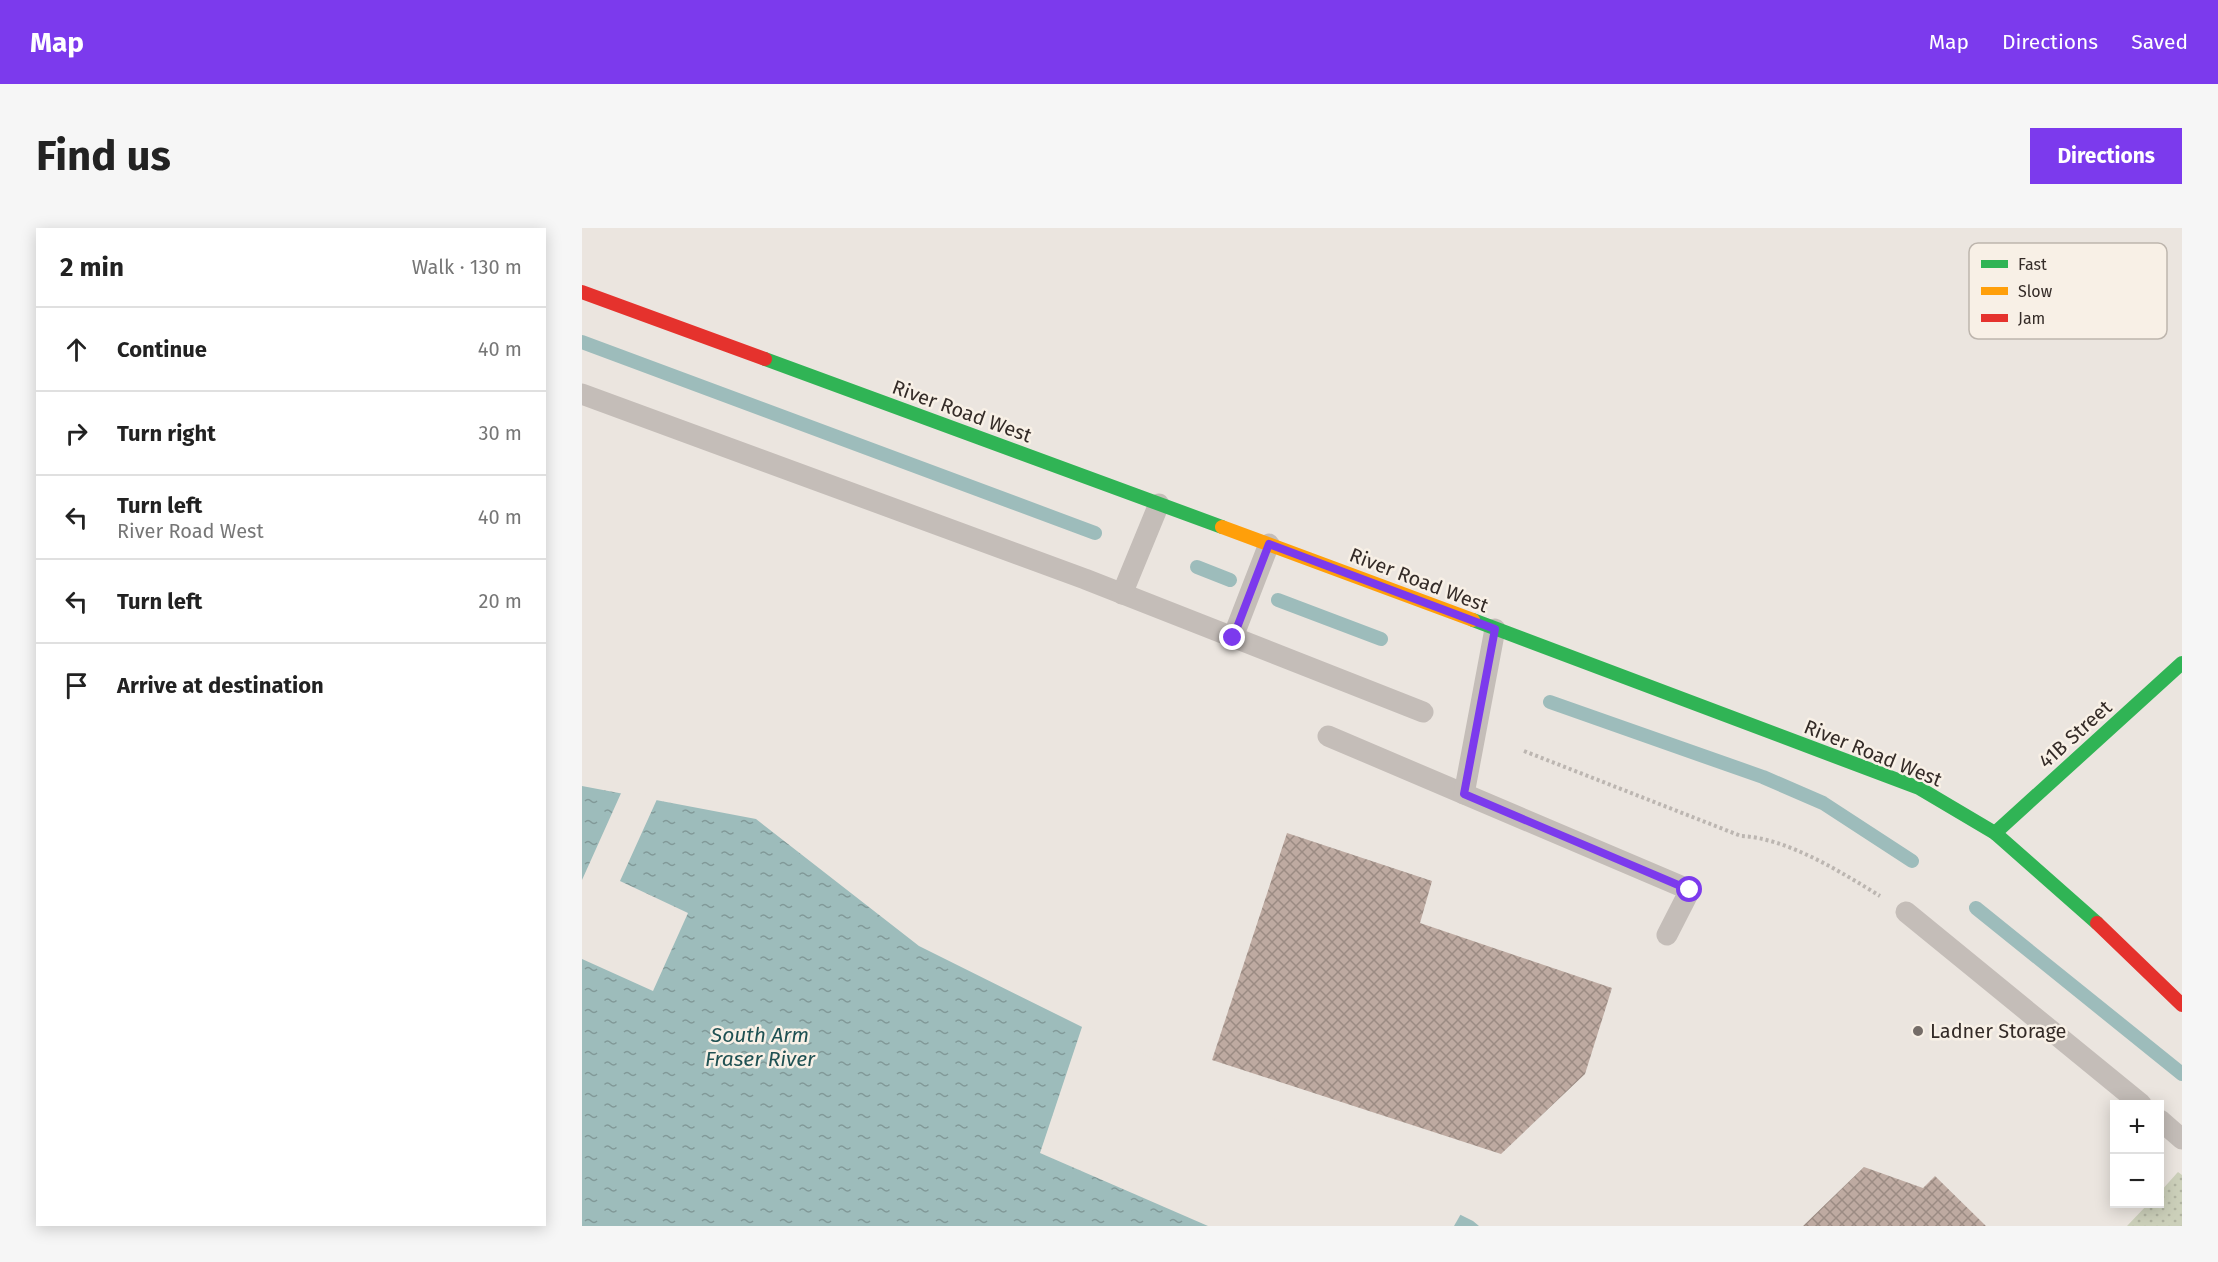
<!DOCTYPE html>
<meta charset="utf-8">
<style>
body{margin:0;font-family:"Fira Sans",sans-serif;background:#f6f6f6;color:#222}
.controls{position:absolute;right:18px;bottom:18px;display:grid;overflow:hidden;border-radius:0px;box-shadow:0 3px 15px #0003}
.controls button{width:54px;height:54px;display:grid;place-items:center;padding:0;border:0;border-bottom:2px solid #e0e0e0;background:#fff;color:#222;font:30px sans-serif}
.stop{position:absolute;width:18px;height:18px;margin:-14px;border:4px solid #7c3aed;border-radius:50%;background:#fff}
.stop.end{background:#7c3aed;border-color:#fff;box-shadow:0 2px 6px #0008}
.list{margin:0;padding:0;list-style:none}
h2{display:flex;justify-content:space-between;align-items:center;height:78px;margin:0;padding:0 24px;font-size:26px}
h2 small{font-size:20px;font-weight:400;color:#767676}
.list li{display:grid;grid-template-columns:39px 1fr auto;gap:18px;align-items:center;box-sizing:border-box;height:84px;padding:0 24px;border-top:2px solid #e0e0e0}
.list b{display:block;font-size:22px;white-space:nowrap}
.list p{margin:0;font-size:20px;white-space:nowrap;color:#767676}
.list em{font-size:20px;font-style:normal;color:#767676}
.icon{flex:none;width:33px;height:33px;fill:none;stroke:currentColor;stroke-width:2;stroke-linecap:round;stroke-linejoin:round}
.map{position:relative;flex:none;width:1600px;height:998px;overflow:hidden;border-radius:0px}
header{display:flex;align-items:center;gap:36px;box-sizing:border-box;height:84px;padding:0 30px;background:#7c3aed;color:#fff}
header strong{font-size:28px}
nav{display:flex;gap:33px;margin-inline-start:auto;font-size:21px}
.intro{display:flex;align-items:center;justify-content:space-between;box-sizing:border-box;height:144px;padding:0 36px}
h1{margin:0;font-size:42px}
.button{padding:15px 27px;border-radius:0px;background:#7c3aed;color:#fff;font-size:21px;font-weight:700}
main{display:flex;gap:36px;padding:0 36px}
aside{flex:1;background:#fff;border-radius:0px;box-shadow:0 3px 15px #0003}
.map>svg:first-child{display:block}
.grass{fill:url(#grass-dots)}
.water{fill:url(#water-ripples)}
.pier{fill:#ebe5df}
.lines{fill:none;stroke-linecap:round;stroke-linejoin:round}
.stream{stroke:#9dbcbb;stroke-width:14}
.building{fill:url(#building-cross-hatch)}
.path{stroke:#bcb6b1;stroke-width:4;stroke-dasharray:3 3;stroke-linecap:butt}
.lane{stroke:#c4bdb8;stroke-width:21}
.fast{stroke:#30b455;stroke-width:14}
.slow{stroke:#ff9f0a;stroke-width:14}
.jam{stroke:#e5322d;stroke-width:14}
.route{stroke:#7c3aed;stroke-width:8}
.poi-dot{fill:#746c67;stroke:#f8f0e6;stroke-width:2}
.labels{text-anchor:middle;stroke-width:5;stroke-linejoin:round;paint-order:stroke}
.street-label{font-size:20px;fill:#342b27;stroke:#f8f0e6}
.poi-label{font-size:20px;fill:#342b27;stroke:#f8f0e6;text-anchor:start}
.water-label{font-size:21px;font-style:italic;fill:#1f5153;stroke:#f8f0e6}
.key{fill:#f8f0e6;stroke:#bdb5ad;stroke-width:1.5}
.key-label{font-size:16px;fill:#342b27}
</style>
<header>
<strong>Map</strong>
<nav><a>Map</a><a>Directions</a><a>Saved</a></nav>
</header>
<div class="intro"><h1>Find us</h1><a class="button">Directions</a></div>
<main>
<aside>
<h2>2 min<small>Walk · 130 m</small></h2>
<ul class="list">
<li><svg class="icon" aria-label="ahead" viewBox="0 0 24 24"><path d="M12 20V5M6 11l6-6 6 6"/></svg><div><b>Continue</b></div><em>40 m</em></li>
<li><svg class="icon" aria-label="right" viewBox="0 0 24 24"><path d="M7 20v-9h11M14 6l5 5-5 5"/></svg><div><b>Turn right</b></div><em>30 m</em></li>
<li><svg class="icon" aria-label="left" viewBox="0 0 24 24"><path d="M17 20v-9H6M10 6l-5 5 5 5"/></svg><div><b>Turn left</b><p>River Road West</p></div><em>40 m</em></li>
<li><svg class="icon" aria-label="left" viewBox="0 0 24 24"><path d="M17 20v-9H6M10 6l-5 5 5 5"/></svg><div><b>Turn left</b></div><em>20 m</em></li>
<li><svg class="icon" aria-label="arrive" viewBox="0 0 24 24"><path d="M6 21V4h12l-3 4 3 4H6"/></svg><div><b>Arrive at destination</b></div></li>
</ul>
</aside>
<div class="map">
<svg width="1600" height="998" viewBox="0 0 1600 998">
<defs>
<pattern id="grass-dots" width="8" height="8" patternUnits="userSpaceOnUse" patternTransform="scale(1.5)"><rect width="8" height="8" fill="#ccd0ba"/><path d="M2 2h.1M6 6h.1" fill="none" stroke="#b0b3a0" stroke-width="1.8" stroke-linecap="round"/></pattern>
<pattern id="water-ripples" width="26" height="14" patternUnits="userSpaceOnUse" patternTransform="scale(1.5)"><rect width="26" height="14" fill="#9dbcbb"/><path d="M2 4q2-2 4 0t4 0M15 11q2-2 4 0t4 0" fill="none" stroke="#819998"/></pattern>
<pattern id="building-cross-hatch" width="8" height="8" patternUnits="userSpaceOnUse" patternTransform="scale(1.5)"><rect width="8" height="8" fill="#beaaa1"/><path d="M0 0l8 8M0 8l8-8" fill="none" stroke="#9b8b83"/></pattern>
</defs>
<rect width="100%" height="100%" fill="#ebe5df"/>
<!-- grass -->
<path class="grass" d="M1596,944L1600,947V998H1545L1566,976H1578V964Z"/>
<!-- water -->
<path class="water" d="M0,558L174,591L337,718L891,993L897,998H0Z"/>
<!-- pier -->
<g class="pier">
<path d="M40,563L76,569L38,653L106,685L71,763L0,731V652Z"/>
<path d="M501,796L880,984L872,998H626L458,925Z"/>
</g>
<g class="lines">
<!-- stream -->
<g class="stream">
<path d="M0,114L513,305"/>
<path d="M615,339L648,352"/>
<path d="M696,372L799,411"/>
<path d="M968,474L1181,549L1241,575L1330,633"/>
<path d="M1394,680L1600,846"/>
</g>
</g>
<!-- building -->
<g class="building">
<path d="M705,605L850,653L838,695L1030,760L1003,846L919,926L630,832Z"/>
<path d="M1282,939L1341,960L1353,948L1404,998H1221Z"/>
</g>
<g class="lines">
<!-- path -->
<path class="path" d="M942,523L1159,608C1205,610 1259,644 1298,668"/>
<!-- lane -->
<g class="lane">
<path d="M0,166L503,351L841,484"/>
<path d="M540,366L577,276"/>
<path d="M651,409L687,316"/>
<path d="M746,508L1108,662L1085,707"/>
<path d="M882,566L913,401"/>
<path d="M1324,684L1559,876"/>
<path d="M1578,892L1600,911"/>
</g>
<!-- fast -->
<g class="fast">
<path d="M183,131L640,299"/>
<path d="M891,392L1337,560L1413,605L1515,695"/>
<path d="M1413,605L1600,435"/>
</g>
<!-- slow -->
<path class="slow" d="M640,299L891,392"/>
<!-- jam -->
<g class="jam">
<path d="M0,64L183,131"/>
<path d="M1515,695L1600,777"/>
</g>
</g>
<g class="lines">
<!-- route -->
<path class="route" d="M651,410L687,316L913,401L882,566L1108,662"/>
</g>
<!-- markers -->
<circle class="poi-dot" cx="1336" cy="803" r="6"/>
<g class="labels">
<!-- street labels -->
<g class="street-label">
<text transform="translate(380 183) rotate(20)" y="7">River Road West</text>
<text transform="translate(837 352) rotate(21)" y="7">River Road West</text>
<text transform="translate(1493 506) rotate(-42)" y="7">41B Street</text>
<text transform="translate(1291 525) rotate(22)" y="7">River Road West</text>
</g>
<!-- poi labels -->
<g class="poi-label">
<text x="1348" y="810">Ladner Storage</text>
</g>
<!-- water labels -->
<g class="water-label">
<text x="178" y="814">South Arm<tspan x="178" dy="24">Fraser River</tspan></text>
</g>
</g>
<!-- legend -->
<rect x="1387" y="15" width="198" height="96" rx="9" class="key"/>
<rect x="1399" y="32" width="27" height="8" fill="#30b455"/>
<rect x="1399" y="59" width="27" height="8" fill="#ff9f0a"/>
<rect x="1399" y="86" width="27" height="8" fill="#e5322d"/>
<g class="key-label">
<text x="1436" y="42">Fast</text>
<text x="1436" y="69">Slow</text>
<text x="1436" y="96">Jam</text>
</g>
</svg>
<div class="controls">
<button>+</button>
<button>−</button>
</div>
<div class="stop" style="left:1108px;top:662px"></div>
<div class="stop end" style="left:651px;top:410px"></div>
</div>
</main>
